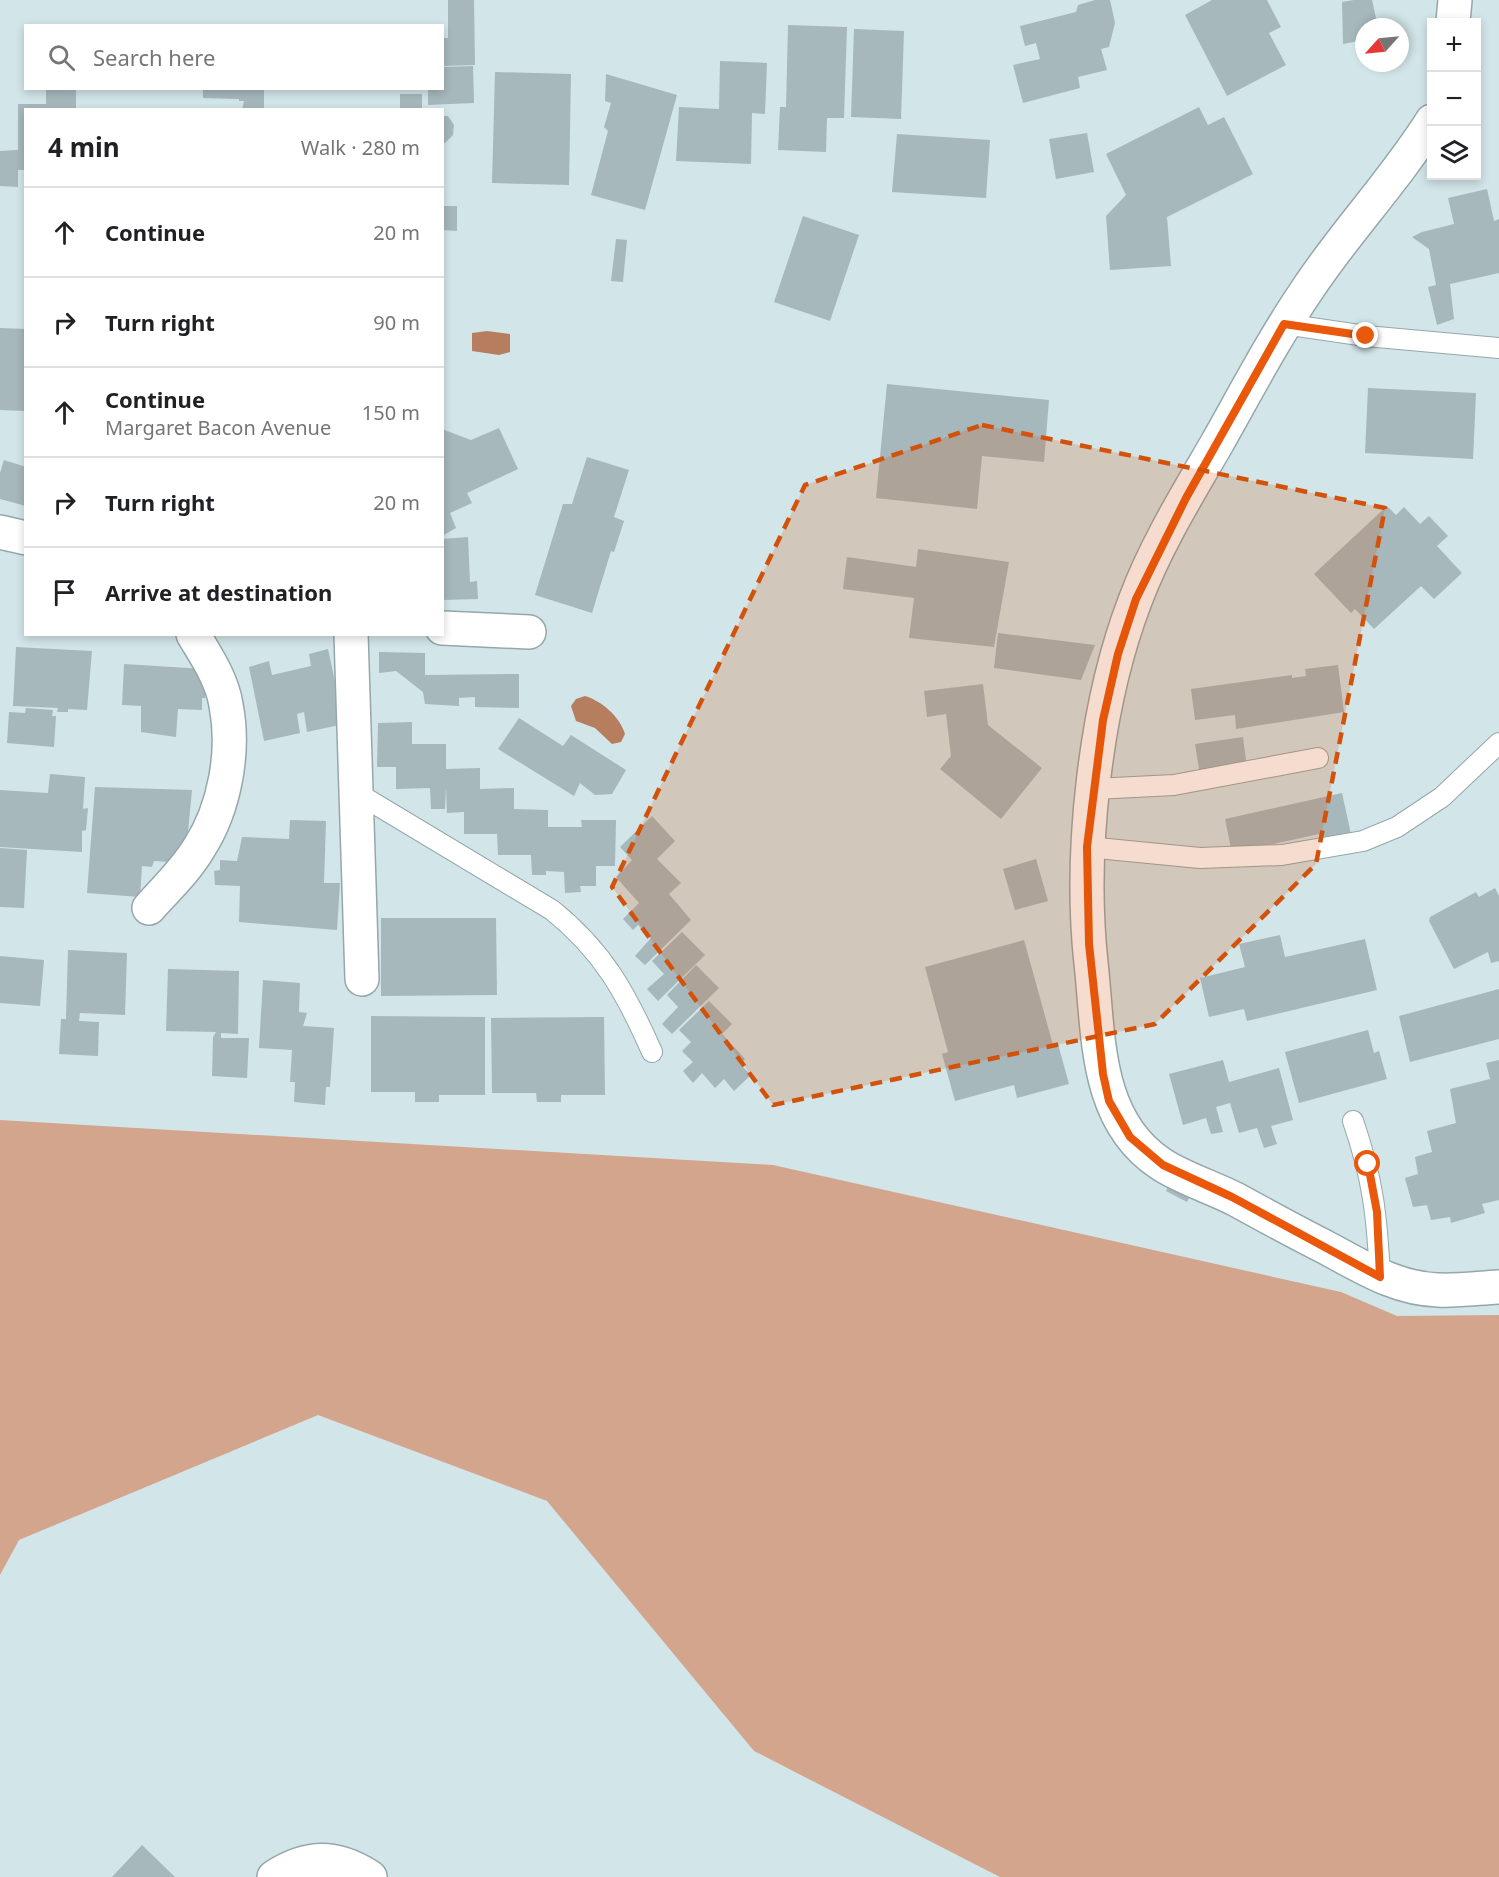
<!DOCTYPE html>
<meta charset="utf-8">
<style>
body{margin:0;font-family:"Noto Sans",sans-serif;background:#f2f2f2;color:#202124}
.controls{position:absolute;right:18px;top:18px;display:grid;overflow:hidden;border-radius:0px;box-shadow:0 3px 9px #0003}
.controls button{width:54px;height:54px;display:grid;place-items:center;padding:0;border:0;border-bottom:2px solid #e0e0e0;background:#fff;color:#202124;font:30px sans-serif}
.compass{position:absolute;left:1355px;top:18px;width:54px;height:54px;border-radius:50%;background:#fff;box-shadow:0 3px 9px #0003;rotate:243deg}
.stop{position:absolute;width:18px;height:18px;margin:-14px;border:4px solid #ea580c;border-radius:50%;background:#fff}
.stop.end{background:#ea580c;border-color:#fff;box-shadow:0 2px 6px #0008}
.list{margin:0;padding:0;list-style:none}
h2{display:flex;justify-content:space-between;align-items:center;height:78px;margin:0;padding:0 24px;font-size:26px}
h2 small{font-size:20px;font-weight:400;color:#757577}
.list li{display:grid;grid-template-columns:39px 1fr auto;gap:18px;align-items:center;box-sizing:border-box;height:90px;padding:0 24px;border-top:2px solid #e0e0e0}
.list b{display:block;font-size:22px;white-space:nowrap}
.list p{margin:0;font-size:20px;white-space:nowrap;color:#757577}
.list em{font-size:20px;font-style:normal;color:#757577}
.icon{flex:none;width:33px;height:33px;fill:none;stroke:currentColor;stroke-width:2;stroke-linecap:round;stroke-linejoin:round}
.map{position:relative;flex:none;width:1499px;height:1877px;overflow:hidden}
.search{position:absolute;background:#fff;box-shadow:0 3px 9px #0003;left:24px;top:24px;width:420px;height:66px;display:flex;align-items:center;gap:15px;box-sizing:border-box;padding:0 21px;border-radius:0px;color:#757577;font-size:22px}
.panel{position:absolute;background:#fff;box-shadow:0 3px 9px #0003;left:24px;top:108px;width:420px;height:528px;border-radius:0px}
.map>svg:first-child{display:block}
.green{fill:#d3a58d}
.water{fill:#b67d5f}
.building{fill:#a6b8bc}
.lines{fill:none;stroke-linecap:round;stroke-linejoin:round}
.lane-casing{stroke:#95a7aa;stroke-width:22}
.street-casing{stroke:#95a7aa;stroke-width:36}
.lane{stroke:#fff;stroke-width:20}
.street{stroke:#fff;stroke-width:33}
.route{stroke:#ea580c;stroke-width:8}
.marked{fill:#d2520c;fill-opacity:0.2;stroke:#d2520c;stroke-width:4.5;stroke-dasharray:12 8;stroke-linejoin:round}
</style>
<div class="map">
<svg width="1499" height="1877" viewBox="0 0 1499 1877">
<rect width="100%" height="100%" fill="#d2e5e8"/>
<!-- green -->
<path class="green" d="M0,1120L773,1165L1341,1292L1397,1316L1499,1315V1877H1000L754,1751L547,1501L318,1415L19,1540L0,1575Z"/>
<!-- water -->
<g class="water">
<path d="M487,331L510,334V352L499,355L472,351V333Z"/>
<path d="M585,696C602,701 620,717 625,734L621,742L612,744L595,728L576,721L571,706L576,699Z"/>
</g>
<!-- building -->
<g class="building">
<path d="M448,0H474L475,65L442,66V38H448Z"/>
<path d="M1095,0H1110L1115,23L1109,47L1101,49L1107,70L1078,77L1080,88L1023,103L1013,65L1040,59L1036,43L1025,46L1020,26L1076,12L1078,5Z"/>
<path d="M1212,0H1267L1281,27L1269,33L1286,65L1227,96L1185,15Z"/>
<path d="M1354,0H1372L1378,27H1364V40L1343,44L1342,2Z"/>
<path d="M788,25L847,27L844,118H827L826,152L778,150L780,107H786Z"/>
<path d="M854,29L904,31L901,119L851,117Z"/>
<path d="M720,61L767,63L765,114L752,113L751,164L676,161L679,107L719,109Z"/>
<path d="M473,66L474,103L428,105V88H442V67Z"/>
<path d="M495,72L571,74L569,185L492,183Z"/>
<path d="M606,74L677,95L645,210L591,195L608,131L604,127L611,103L605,101Z"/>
<path d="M46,88H76V110H26V170H18V187L0,186V151L18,150V104H46Z"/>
<path d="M203,88H264V110H242L244,101H239V99L203,98Z"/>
<rect x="400" y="94" width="22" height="16"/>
<path d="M1199,107L1208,125L1224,117L1253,174L1167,217L1171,266L1110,270L1106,216L1126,195L1106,154Z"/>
<path d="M442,116H448L454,125L453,135L445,143H442Z"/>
<path d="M1087,133L1094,172L1056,179L1049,139Z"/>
<path d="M897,134L990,140L986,198L892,192Z"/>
<path d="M1487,189L1494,221L1499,219V273L1450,284L1454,319L1437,325L1428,287L1436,285L1429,249L1412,237L1422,232L1454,224L1448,198Z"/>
<path d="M442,206H457V231L442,230Z"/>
<path d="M803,216L859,235L830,321L774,302Z"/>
<path d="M616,239L627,240L623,282L611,281Z"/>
<path d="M0,328L26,329V411L0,410Z"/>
<path d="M887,384L1049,400L1044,462L982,456L977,509L876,498Z"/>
<path d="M1368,388L1476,393L1473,459L1365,453Z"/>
<path d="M499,428L518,469L467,493L472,503L450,513L456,528L442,536V429L471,440Z"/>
<path d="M587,457L629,470L614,517L624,521L614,552L611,551L592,613L535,595L563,504H572Z"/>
<path d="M4,460L26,467V506L0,499V473Z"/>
<path d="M1387,506L1396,515L1404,507L1420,524L1429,516L1448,536L1437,546L1462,573L1434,599L1421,586L1374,629L1355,609L1351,613L1314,574Z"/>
<path d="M468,537L470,582L477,581L478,599L442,600V539Z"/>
<path d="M918,549L1009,562L994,647L909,638L914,598L843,589L847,557L916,567Z"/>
<path d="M998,633L1095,645L1081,680L994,668Z"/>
<path d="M16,647L92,651L87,710L68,709V712H57L58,708L13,706Z"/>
<path d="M328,649L344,724L307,732L304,712L297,714L300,733L264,741L249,667L269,661L272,675L311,666L309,654Z"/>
<path d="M379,652L425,653V675L519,674V708L475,707V697L459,698V706L425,704L423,692L396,671L379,673Z"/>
<path d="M124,664L205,669L207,682L205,698H202V710L178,709L176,737L141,732V706L122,705Z"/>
<path d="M1338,665L1344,712L1236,729L1235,715L1195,720L1191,689L1292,675V678L1306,676L1305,669Z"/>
<path d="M983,684L988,725L1042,768L1001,819L940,769L951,756L946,714L927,717L924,691Z"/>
<path d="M26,708L53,710L52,716H56L54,747L7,743L9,712L25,713Z"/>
<path d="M519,718L563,746L571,735L626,770L612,794L595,795L580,783L574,796L498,749Z"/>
<path d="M412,722V744H446V769L480,768V789L514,788V809L548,810V827H582L581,820H616L615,866H596V886H580L581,892L565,893L564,872L546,871V875H532L531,855H498L497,834H464V812L447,813L446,788L445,809H431L430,788L396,789V767H377L378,723Z"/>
<path d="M1243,737L1247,768L1200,775L1195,744Z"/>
<path d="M50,774L85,777L83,809L88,808L86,830L82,831V852L0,847V790L48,793Z"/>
<path d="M95,787L192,790L185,863L154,861L152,867L142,866L140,897L87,893Z"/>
<path d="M1342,793L1351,834L1320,840L1319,834L1232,853L1225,819Z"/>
<path d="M652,816L675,841L657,859L681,883L669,894L691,920L645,965L635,956L651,938L638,925L633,930L623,919L639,903L616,877L632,860L620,847Z"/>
<path d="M290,820L326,821L324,883H340L337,930L239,922L240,886L215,885L214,871L220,870V860L237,861L242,837L289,839Z"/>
<path d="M0,848L27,850L24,908L0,907Z"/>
<path d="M1036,859L1048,901L1015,910L1003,869Z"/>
<path d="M1495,888L1499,896V961L1491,963L1488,952L1454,969L1429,921L1430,917L1476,892L1479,897Z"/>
<path d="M381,918H496L497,995L381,996Z"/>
<path d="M682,932L705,955L658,1001L647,989L664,974L652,961Z"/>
<path d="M1280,935L1285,957L1365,939L1377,990L1247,1021L1244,1009L1209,1017L1200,978L1245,967L1239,944Z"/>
<path d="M1024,940L1053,1045L1058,1044L1069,1084L1017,1098L1014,1085L955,1101L942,1054L948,1052L925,967Z"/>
<path d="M68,950L127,953L125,1015L80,1013L79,1021L99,1022L98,1056L59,1054L61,1019H66Z"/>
<path d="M0,956L44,960L40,1006L0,1003Z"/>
<path d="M696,965L719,988L672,1034L662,1024L678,1007L667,995Z"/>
<path d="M168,969L239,971L238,1034L221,1033V1038H249L247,1078L212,1076L213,1037L216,1032L166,1031Z"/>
<path d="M263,980L300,983L299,1012L307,1013L303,1026L334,1028L330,1087H326L325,1105L294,1102L295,1082H290L292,1050L259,1048Z"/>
<path d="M1499,989V1039L1410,1062L1399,1016Z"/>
<path d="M709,1001L732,1024L722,1034L745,1059L740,1064L751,1075L734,1091L724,1079L715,1088L702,1073L693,1083L683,1071L693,1062L682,1051L691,1042L679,1030Z"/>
<path d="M371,1016L485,1017V1095H439V1102H415V1092H371Z"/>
<path d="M604,1017L605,1095H561V1102H537L536,1093H492L491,1018Z"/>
<path d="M1368,1030L1374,1053L1379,1051L1387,1079L1299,1103L1285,1052Z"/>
<path d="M1223,1060L1229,1082L1279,1068L1293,1120L1271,1126L1277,1144L1264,1148L1257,1128L1239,1133L1230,1103L1216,1107L1223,1132L1211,1134L1206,1118L1183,1125L1169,1074Z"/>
<path d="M1499,1060V1200L1482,1204L1485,1213L1451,1223L1450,1217L1431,1220L1427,1205L1413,1207L1405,1178L1418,1174L1415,1157L1432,1152L1427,1131L1456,1123L1450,1089L1490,1079L1486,1063Z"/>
<path d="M1172,1178L1194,1188L1187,1202L1166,1191Z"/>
<path d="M142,1845L175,1877H112Z"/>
</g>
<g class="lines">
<defs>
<g id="lane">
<path d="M1284,324L1366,336L1499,348"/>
<path d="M1094,789L1174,785L1318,758"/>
<path d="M357,793L552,910C603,951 626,993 652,1052"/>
<path d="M1087,847L1200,858L1282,855L1363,841L1397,827L1442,797L1499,743"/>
<path d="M1353,1121C1373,1179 1377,1216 1380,1277"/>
</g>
<g id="street">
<path d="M1453,22L1455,0"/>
<path d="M1432,121C1395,180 1347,230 1309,287C1274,338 1246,392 1216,445C1187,495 1155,547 1135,601C1095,705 1079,853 1091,963C1099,1034 1094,1120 1161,1164C1184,1179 1212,1187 1237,1200C1266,1216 1295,1232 1325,1247C1361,1266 1396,1289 1438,1290C1458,1291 1479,1288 1499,1287"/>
<path d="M0,532L26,538"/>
<path d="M442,628L529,632"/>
<path d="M351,634L362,979"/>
<path d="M149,908C166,889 186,870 199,848C225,808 235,751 226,705C222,679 206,656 193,634"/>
<path d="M274,1877C308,1855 336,1855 370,1877"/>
</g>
</defs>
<!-- lane casing -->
<use href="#lane" class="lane-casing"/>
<!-- street casing -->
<use href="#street" class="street-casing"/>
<!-- lane -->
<use href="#lane" class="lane"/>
<!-- street -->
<use href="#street" class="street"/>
</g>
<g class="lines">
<!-- route -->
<path class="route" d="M1366,336L1284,324L1186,498L1136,599L1118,654L1103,720L1087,847L1089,944L1103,1074L1109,1101L1130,1137L1163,1165L1232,1197L1380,1277L1377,1212L1368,1164"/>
</g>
<!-- marked area -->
<path class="marked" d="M982,425L1385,508L1316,864L1155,1024L773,1105L612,887L805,485Z"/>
</svg>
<div class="controls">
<button>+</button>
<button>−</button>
<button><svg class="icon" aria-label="layers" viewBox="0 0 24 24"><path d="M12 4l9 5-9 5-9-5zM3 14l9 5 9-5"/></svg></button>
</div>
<svg class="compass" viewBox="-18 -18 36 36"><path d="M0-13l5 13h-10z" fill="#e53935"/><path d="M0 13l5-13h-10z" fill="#757577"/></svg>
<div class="stop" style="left:1368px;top:1164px"></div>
<div class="stop end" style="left:1366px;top:336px"></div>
<div class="search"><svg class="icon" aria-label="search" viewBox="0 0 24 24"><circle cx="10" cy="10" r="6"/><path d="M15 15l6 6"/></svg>Search here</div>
<section class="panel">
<h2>4 min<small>Walk · 280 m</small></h2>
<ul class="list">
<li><svg class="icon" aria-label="ahead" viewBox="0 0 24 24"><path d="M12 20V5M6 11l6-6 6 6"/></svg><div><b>Continue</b></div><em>20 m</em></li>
<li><svg class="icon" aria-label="right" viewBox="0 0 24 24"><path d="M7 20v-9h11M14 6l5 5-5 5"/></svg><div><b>Turn right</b></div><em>90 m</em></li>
<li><svg class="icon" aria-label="ahead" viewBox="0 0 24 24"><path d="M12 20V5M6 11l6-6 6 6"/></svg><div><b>Continue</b><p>Margaret Bacon Avenue</p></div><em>150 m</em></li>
<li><svg class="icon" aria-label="right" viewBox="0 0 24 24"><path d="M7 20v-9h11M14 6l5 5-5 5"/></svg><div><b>Turn right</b></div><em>20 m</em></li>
<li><svg class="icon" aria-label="arrive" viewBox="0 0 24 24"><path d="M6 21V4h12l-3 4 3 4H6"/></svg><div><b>Arrive at destination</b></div></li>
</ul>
</section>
</div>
